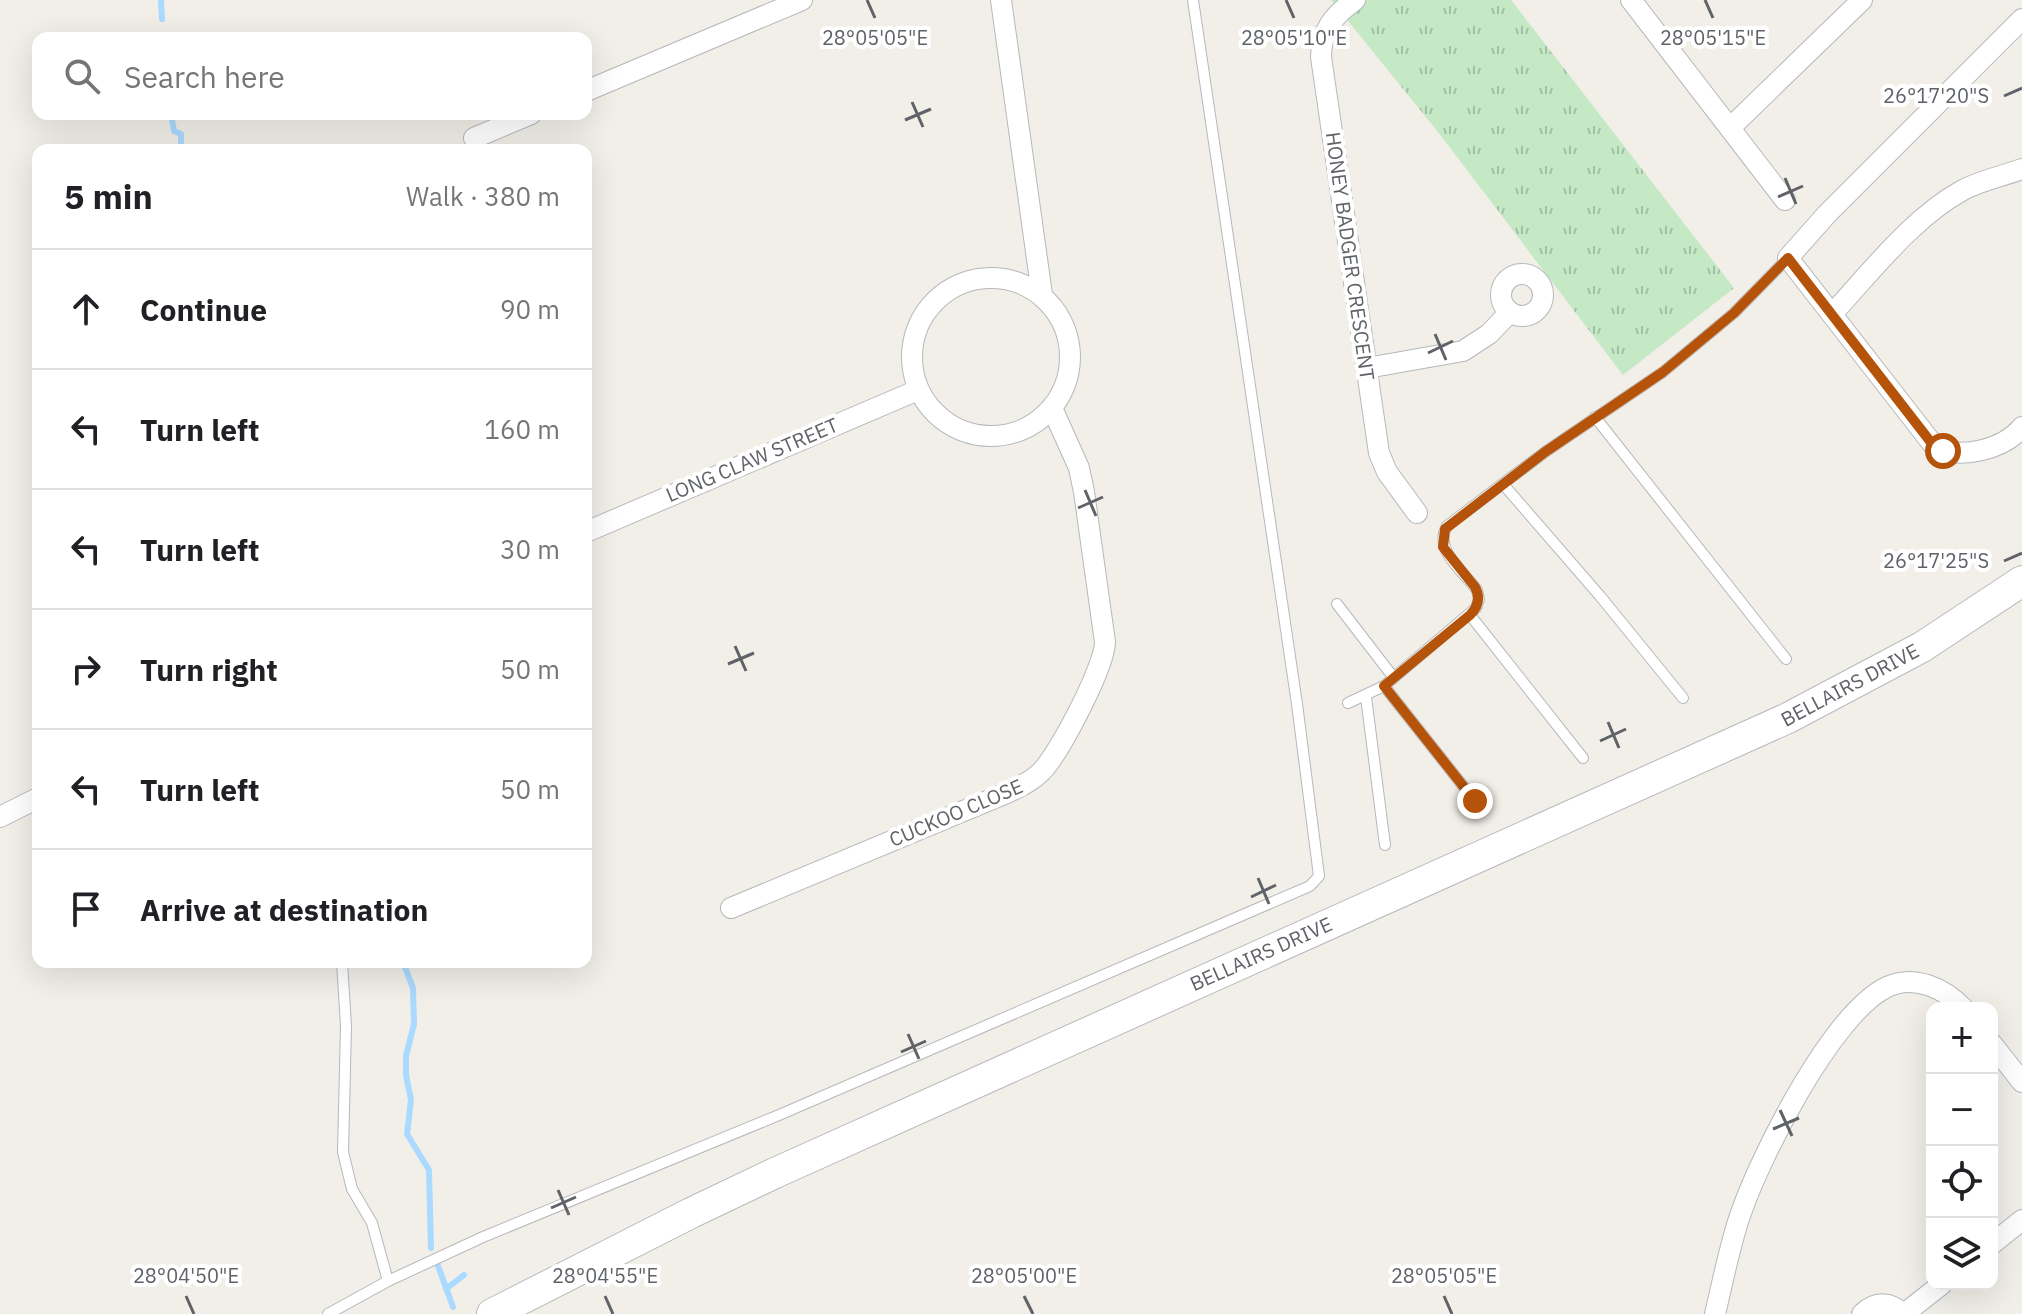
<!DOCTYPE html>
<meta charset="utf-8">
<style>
body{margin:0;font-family:"IBM Plex Sans",sans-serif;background:#f6f6f6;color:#202124}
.controls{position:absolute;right:24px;bottom:24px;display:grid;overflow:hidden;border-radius:16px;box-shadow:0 8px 32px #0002}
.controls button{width:72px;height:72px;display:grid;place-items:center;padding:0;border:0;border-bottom:2px solid #e0e0e0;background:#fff;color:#202124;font:40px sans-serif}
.stop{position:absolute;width:24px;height:24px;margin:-18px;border:6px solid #b45309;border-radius:50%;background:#fff}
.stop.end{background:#b45309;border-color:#fff;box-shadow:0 2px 8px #0008}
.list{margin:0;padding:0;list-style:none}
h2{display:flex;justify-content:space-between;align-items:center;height:104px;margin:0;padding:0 32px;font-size:34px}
h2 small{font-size:26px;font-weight:400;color:#757577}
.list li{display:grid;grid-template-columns:52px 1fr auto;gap:24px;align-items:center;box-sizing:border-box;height:120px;padding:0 32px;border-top:2px solid #e0e0e0}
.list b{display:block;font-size:30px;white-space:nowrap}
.list em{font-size:26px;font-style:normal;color:#757577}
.icon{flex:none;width:44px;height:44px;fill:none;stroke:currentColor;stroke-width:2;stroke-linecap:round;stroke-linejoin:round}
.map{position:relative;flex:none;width:2022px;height:1314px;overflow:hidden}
.search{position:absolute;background:#fff;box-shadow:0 8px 32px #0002;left:32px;top:32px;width:560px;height:88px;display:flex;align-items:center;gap:20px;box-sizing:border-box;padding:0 28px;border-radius:16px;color:#757577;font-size:30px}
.panel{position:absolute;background:#fff;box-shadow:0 8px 32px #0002;left:32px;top:144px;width:560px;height:824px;border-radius:16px}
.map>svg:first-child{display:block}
.grass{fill:url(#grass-tufts)}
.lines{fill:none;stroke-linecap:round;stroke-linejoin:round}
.stream{stroke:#aadaff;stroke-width:6}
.lane-casing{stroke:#b5b8bc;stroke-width:12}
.street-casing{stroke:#b5b8bc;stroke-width:22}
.secondary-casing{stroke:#b6babf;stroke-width:32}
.lane{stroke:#fff;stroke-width:10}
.street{stroke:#fff;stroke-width:20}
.secondary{stroke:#fff;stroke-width:30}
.route{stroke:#b45309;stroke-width:10}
.ticks{fill:none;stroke:#5f6368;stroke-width:3}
.labels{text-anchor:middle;stroke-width:8;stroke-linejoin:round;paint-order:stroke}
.street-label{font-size:20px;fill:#5f6368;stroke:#fff}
.ticks-label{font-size:20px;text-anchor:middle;fill:#5f6368;stroke:#fff;stroke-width:8;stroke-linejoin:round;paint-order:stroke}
</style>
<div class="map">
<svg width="2022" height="1314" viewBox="0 0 2022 1314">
<defs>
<pattern id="grass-tufts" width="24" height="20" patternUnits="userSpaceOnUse" patternTransform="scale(2)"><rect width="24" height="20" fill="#c5e8c5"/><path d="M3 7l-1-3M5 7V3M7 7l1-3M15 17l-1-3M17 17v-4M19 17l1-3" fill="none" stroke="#a3c0a4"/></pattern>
</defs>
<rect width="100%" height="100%" fill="#f1efe8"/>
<!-- grass -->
<path class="grass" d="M1331,0H1511L1734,288L1623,375L1438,132Z"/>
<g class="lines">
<!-- stream -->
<g class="stream">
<path d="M161,0L162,19"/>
<path d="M171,114L174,131L181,134V150"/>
<path d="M403,962L413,988L414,1024L406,1056V1075L411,1100L407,1134L429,1170L431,1248"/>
<path d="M437,1263L453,1307"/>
<path d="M446,1289L464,1275"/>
</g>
<defs>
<g id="lane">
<path d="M1595,417L1786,659"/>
<path d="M1503,484L1600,596L1683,698"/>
<path d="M1337,604L1394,678"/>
<path d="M1470,615L1583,758"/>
<path d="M1384,686L1475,801"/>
<path d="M1366,697L1385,845"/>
<path d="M1348,703L1384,686L1476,608L1479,599L1477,590C1464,572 1433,550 1447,526L1545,452L1663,372L1734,313L1788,258"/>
<path d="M388,1281L483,1237L779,1115L1310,886L1319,876L1297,704L1193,0"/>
<path d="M328,1314L388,1281L372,1223L352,1189L343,1152L346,1026L342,962"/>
</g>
<g id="street">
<path d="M1001,0L1042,295"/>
<path d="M1355,0C1334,15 1321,30 1321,57L1379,453L1387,472L1417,513"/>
<path d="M1631,0L1785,200"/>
<path d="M2022,19L1827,214L1788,258L1935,447C1962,460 2004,449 2022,427"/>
<path d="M586,91L802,0"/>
<path d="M1731,127L1862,0"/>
<path d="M474,138L531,114"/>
<circle cx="1522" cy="295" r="21"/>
<circle cx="991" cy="357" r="79"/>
<path d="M1832,314C1872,271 1912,218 1963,190C1982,180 2003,176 2022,169"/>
<path d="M1367,368L1463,351L1489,334L1510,312"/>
<path d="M586,532L918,390"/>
<path d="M0,817L38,798"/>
<path d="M731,908L1009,792C1021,786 1032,781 1041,772C1059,754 1105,666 1105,642L1084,492L1079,468L1052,408"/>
<path d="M1992,1044L2022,1082"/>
<path d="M1992,1244L2022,1220"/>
<path d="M1715,1314C1722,1285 1728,1254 1737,1225C1755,1165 1831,1014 1887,987C1914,974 1944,988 1963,1008"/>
<path d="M1862,1314C1875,1301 1890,1301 1903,1314"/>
<path d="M1904,1314L1942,1284"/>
</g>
<path id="secondary" d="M492,1314L691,1213L775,1173L1788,718L1922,647L2022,581"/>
</defs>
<!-- lane casing -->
<use href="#lane" class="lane-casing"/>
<!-- street casing -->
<use href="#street" class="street-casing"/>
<!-- secondary casing -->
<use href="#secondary" class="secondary-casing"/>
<!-- lane -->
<use href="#lane" class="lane"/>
<!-- street -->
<use href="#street" class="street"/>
<!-- secondary -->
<use href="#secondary" class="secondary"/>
</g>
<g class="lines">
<!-- route -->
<path class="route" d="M1475,801L1384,686L1470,615C1478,607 1481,598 1475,587L1443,547L1445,529L1545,452L1663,372L1734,313L1788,258L1933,445L1943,451"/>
</g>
<!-- ticks -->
<path class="ticks" d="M867,0L875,18M1286,0L1294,18M1705,0L1713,18M2004,96L2022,88M912,102L923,127M905,120L931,109M1785,178L1796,204M1778,197L1803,186M1435,334L1446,360M1428,353L1453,341M1085,490L1096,516M1078,508L1103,497M2004,561L2022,553M735,646L746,671M728,664L754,653M1608,722L1619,748M1600,741L1626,729M1258,878L1269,904M1251,897L1276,885M908,1034L919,1059M901,1052L926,1041M1780,1110L1792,1136M1773,1129L1799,1118M558,1190L569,1215M551,1208L576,1197M186,1296L194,1314M605,1296L613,1314M1024,1296L1033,1314M1444,1296L1452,1314"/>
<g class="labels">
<!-- street labels -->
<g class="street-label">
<text transform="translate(1350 256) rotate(82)" y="7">HONEY BADGER CRESCENT</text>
<text transform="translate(752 460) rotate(-23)" y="7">LONG CLAW STREET</text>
<text transform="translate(1850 685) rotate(-28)" y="7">BELLAIRS DRIVE</text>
<text transform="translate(956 813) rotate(-23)" y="7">CUCKOO CLOSE</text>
<text transform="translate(1261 954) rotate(-24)" y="7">BELLAIRS DRIVE</text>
</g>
</g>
<g class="ticks-label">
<text x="1713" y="45">28°05'15"E</text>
<text x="875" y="45">28°05'05"E</text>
<text x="1294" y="45">28°05'10"E</text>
<text x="1936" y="103">26°17'20"S</text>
<text x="1936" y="568">26°17'25"S</text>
<text x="186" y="1283">28°04'50"E</text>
<text x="605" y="1283">28°04'55"E</text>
<text x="1024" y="1283">28°05'00"E</text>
<text x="1444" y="1283">28°05'05"E</text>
</g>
</svg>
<div class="controls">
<button>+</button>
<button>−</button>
<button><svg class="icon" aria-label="locate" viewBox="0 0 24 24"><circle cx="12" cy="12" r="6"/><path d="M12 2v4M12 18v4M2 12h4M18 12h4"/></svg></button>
<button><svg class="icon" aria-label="layers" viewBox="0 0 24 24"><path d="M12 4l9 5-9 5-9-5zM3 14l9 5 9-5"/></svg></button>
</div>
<div class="stop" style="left:1943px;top:451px"></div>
<div class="stop end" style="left:1475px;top:801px"></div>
<div class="search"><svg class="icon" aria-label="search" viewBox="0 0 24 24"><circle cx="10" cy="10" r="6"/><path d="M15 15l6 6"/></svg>Search here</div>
<section class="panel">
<h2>5 min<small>Walk · 380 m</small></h2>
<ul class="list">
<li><svg class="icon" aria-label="ahead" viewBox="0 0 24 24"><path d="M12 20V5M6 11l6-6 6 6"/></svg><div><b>Continue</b></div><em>90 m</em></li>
<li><svg class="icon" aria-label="left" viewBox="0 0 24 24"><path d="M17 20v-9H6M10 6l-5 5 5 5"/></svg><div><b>Turn left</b></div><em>160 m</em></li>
<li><svg class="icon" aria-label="left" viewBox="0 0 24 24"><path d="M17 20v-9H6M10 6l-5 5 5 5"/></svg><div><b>Turn left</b></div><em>30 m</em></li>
<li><svg class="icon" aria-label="right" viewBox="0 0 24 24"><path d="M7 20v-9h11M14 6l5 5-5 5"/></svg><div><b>Turn right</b></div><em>50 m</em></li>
<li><svg class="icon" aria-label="left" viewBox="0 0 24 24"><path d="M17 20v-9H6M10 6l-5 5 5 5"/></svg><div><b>Turn left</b></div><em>50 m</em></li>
<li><svg class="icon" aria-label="arrive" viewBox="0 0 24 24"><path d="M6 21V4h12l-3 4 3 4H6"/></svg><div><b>Arrive at destination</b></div></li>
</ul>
</section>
</div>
